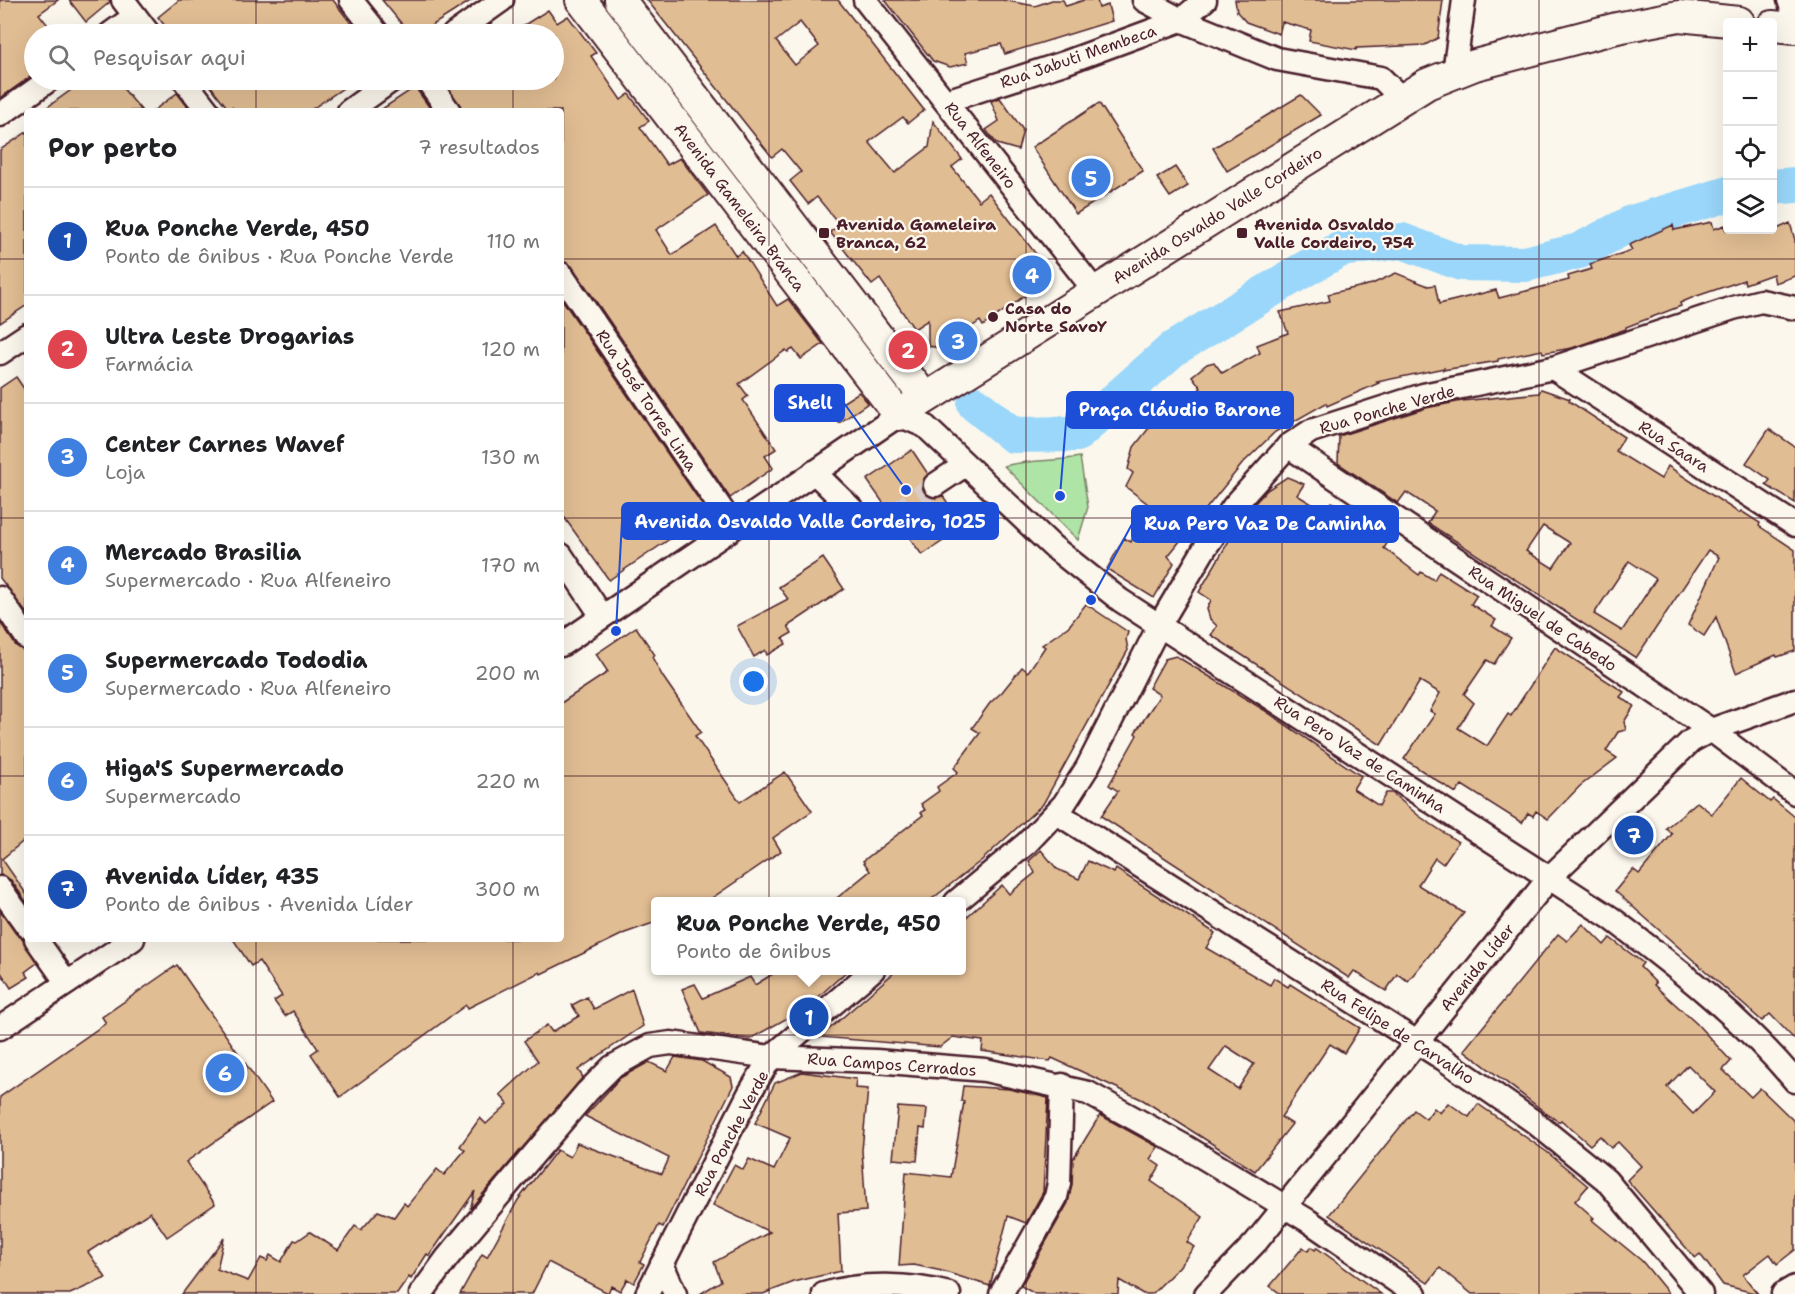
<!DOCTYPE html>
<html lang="pt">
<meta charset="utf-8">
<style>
body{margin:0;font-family:"Shantell Sans",sans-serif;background:#f2f2f2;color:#202124}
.controls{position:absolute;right:18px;top:18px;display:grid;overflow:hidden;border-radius:6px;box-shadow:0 6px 24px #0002}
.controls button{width:54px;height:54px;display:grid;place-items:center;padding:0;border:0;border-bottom:2px solid #e0e0e0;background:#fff;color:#202124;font:30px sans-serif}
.you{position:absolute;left:754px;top:682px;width:21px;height:21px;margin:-15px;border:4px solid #fff;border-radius:50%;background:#1a73e8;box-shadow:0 0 0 9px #1a73e833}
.badge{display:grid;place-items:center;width:39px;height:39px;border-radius:50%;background:#d93025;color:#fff;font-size:20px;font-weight:700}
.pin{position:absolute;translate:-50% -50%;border:3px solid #fff;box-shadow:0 2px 6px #0006}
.popup{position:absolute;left:651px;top:897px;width:315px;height:78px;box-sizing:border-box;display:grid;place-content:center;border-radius:6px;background:#fff;filter:drop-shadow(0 2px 4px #0005);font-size:20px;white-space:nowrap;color:#757577}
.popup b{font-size:22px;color:#202124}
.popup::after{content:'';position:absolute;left:50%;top:100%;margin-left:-12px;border:12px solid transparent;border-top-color:#fff}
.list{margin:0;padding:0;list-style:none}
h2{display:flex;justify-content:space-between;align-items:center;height:78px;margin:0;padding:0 24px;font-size:26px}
h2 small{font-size:20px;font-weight:400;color:#757577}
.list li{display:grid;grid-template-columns:39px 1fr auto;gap:18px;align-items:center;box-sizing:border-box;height:108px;padding:0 24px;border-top:2px solid #e0e0e0}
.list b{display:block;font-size:22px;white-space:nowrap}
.list p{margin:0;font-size:20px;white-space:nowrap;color:#757577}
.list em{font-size:20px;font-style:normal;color:#757577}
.icon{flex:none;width:33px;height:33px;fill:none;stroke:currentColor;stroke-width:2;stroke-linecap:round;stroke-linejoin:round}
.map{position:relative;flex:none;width:1795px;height:1294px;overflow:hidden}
.search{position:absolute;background:#fff;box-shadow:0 6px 24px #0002;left:24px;top:24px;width:540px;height:66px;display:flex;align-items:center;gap:15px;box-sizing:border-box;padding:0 21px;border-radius:33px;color:#757577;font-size:22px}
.panel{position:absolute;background:#fff;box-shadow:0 6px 24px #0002;left:24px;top:108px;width:540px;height:834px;border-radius:6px}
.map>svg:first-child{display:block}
.green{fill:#aee4a6;stroke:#7c8268;stroke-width:1.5}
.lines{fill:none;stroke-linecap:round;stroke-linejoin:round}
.river{stroke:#9ad7fb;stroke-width:36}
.building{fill:#e1bd93;stroke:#4a1f2b;stroke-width:1.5;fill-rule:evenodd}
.minor-tunnel{stroke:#d8ccc5;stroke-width:22;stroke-dasharray:22 11;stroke-linecap:butt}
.minor-casing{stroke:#4a1f2b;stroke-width:27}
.major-casing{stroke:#4a1f2b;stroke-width:34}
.minor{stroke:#fbf7ec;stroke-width:22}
.major{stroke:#fbf7ec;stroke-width:30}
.grid{fill:none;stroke:#4a1f2b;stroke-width:1.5;stroke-opacity:0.55}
.poi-dot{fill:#4a1f2b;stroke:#fbf7ec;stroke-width:2}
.labels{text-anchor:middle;stroke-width:4.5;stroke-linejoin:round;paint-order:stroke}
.street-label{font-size:16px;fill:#4a1f2b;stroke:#fbf7ec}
.poi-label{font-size:16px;font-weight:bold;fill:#4a1f2b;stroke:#fbf7ec;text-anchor:start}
.leader{fill:none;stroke:#1d4ed8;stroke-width:2}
.callout-dot{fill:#1d4ed8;stroke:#fbf7ec;stroke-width:2}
.callout{fill:#1d4ed8;stroke:#1d4ed8;stroke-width:2}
.callout-label{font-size:18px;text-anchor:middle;font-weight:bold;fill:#fff}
</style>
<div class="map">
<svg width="1795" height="1294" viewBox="0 0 1795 1294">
<rect width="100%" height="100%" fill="#fbf7ec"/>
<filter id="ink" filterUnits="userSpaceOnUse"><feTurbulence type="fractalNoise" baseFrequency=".0167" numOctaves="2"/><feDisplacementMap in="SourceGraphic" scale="12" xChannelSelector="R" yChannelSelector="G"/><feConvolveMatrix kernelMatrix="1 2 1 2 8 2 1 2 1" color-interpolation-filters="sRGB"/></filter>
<g filter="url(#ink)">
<!-- green -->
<path class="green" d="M1080,457L1088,507L1078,540L1004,466C1029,459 1054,462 1080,457Z"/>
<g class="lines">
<!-- river -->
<g class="river">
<path d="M1772,187L1795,185"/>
<path d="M975,404L1013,435L1077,434L1173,349L1303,270L1341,249L1402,241L1461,263L1525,264L1579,251L1632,223L1728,194"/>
</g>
</g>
<!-- building -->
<g class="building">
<path d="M0,0H58L39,14L55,34H34V74L0,98Z"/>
<path d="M69,0H110V2L86,22Z"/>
<path d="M179,0H333L359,34H171L158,17Z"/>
<path d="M382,0H472L422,32L419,28L410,34Z"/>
<path d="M647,0H838L924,110L908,123L903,117L869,142L895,173L929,147L933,121L962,159L952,167L979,201L989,193L1045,266L1038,286L983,326L980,321L941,348L928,346V320L914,329L880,279L872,285L830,232L840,225L817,197L808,204L790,181L801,172L782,149L772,157ZM800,22L819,46L795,65L776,41Z"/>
<path d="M885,0H1002L1035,6L1052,0H1063L1066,6L1084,0H1097L1099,8L1108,5L1112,21L1005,54L1001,44L965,53L968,63L950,67L933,61Z"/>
<path d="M1235,0H1443L1438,38L1425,45L1357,48L1356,50L1309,41L1311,30L1282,22L1279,34L1246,22L1237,12Z"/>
<path d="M548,10L557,23L568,16L596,53L591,56L621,100L629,94L649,121L640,127L667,165L680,158L708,195L656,230L672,255L716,226L736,256L742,251L777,306L788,299L823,344L801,359L793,349L788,352L786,350L739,384L748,396L743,400L776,449L765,456L773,468L730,498L572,266L561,261V111H462L443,80H554V34H510Z"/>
<path d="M85,80H116L142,111H42Z"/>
<path d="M206,80H355L309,111H234L232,107L229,110Z"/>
<path d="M415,87L432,111H379L411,90Z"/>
<path d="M177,93L191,111H153Z"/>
<path d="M1301,95L1321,115L1227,171L1213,148Z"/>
<path d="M1000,98L1023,130L1018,150L997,144L986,130L999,121L991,101Z"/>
<path d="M1099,103L1143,171L1076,214L1032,147Z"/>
<path d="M27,132V305L0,323V150Z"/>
<path d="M1175,167L1188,186L1170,197L1157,178Z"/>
<path d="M1712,222L1714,229L1725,225L1726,230H1775L1790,223L1795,240V276L1775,283L1773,274L1745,284L1744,280L1694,297L1680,303L1681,306L1626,327V329L1572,348L1543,353L1542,350L1498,359V361L1443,370L1444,368L1377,382L1379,383L1327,406L1326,403L1275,432L1243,463L1168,556L1174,563L1154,598L1107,569L1124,538L1131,542L1148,504L1126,487L1133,473L1128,469L1134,447L1167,405L1173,411L1201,388L1192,376L1207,364L1214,362L1222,373L1260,353L1257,345L1288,333L1280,312L1330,301L1328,294L1372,284L1396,273L1428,286L1435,285L1439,304L1496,290L1499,298L1569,280L1568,276L1592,269L1590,264L1632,250L1629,245L1673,225L1674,230Z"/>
<path d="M561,298L708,513L609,580L561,513Z"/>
<path d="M16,377L27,393V614L0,578V388Z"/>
<path d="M1541,389L1570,399L1569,401L1624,437L1616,451L1661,479L1668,466L1739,513L1741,511L1760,523L1759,526L1795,550V651L1777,657L1776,655L1736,673L1716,617L1704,636L1688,625L1719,557L1708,550L1636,658L1428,523L1435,511L1406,492L1398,503L1338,463L1339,436L1426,408L1462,401L1539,393ZM1543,526L1570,543L1553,568L1526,551ZM1629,561L1656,579L1622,631L1594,614Z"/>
<path d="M859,392L868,403L839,423L831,410Z"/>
<path d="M1769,429L1795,447V503L1766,485L1770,480L1746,463Z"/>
<path d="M912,450L928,474L922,485L924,493L935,498L943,496L964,527L922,555L901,526L905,520L902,507L896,503L884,504L867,480Z"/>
<path d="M1287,477L1304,484L1297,495L1325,512L1332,502L1390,539L1384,548L1419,575L1421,572L1434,580L1439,571L1477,595L1471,604L1496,620L1492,626L1511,638L1494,664L1487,660L1464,694L1474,703L1458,728L1487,746L1508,714L1511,716L1555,647L1624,692L1620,697L1634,706L1624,722L1626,730L1618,732L1606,751L1617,758L1580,786L1548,819L1536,811L1533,816L1528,813L1522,823L1462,785L1456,793L1404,759L1435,714L1430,711L1440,693L1420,681L1381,745L1211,635L1217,626L1210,619L1207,609L1211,600L1199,592L1244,515L1267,490Z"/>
<path d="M823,558L844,589L788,626L792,633L783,638L786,644L767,655L765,650L754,657L737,626L788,599L779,587Z"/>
<path d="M1086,604L1128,632L1126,639L1128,650L1043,804L982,860L928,902H832L870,871L863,861L923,815L921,812L925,810L921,804L939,791L937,787L958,772L954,768L980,733L972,728L990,703L1002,692L1022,667L1028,672L1045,647L1042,645L1069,626Z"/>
<path d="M0,622L16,646L27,651V838L2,859L27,895V903L11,880L0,875Z"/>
<path d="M636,627L655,655L652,657L663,677L701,732L695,736L740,802L785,772L812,811L773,838L781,851L706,902H656V922L625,933L541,974L540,972L468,1008L466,1005L340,1097L311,1054L318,1049L293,1011L285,1016L274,1001L282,996L259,961L251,966L233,939H561V703L608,672L596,654Z"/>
<path d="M1176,656L1264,710L1361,776L1353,789L1379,806L1386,793H1392L1419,816L1458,842L1443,864L1435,858L1418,885L1464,913L1408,981L1397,974L1386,991L1354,971L1349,978L1101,816L1118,791L1109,785L1137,735L1135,733L1160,695L1149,688L1165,659Z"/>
<path d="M1741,778L1770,802L1773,799L1795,817V1040L1770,1014L1762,1021L1615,891L1633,869L1639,874L1672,834L1666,828L1697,802L1712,814Z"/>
<path d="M1041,850L1057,869L1079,879L1088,861L1114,873L1116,869L1215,933L1206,948L1270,985L1274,978L1288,987L1290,984L1360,1028L1344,1053L1330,1044L1281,1117L1292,1124L1255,1171L1143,1100L1052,1058L1050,1061L982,1051L983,1041L953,1037L940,1047L820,1037L897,970H962V921L1002,885L1009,894L1035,873L1029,861ZM1226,1046L1254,1064L1238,1089L1209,1070Z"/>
<path d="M0,911L16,934L23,939L37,963L25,972L29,977L11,988L0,971Z"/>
<path d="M1583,924L1604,945L1610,938L1643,963L1640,967L1656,983L1654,985L1696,1023L1731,1061L1723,1070L1751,1097L1760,1088L1795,1122V1250L1777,1264L1770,1254L1743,1275L1758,1294L1723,1285L1700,1254L1695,1258L1627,1180L1641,1166L1618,1142L1611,1148L1600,1136L1590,1145L1561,1120L1559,1122L1546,1113L1464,1050L1558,934L1567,941ZM1688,1065L1715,1092L1693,1114L1667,1087Z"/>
<path d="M177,965L272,1102L186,1162L215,1204L167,1237L150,1212L88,1252L106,1278L70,1294H0V1097L106,1023L102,1017Z"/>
<path d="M779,970H848L807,1007L750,1039L701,1033L682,989L695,984L703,998L750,977L755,985Z"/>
<path d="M632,989L643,1026L578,1070L583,1077L470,1209L475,1191L429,1256L427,1254L411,1279L409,1277L397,1294H182L224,1238L217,1269L248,1281L261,1258L267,1261L270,1255L281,1262L294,1240L297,1241L310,1232L338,1250L355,1226L361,1230L378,1211L394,1217L404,1203L407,1206L437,1169L444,1175L465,1150L460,1146L480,1118L486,1124L508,1104L500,1095L538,1061L524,1041L547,1025L552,1032L579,1016L572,1005L587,997L594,1009Z"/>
<path d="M675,1057L702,1061L731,1077L733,1086L663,1227L659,1225L640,1262L644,1264L634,1283L627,1279L620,1291L611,1286L608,1293L548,1262L532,1294H460L482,1254L487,1257L518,1200L557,1150L570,1157L577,1143L662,1174L669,1158L585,1116L620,1078L649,1062L667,1071Z"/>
<path d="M802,1072L856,1079L855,1088L868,1089L862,1150L866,1211L838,1213L841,1271L794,1282L763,1294H700L721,1281L714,1262L770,1232L713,1205L734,1165L743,1170L749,1159L774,1170L790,1138L755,1123L775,1083Z"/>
<path d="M963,1086L1009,1089L1048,1098L1043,1192L1026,1223L1008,1216L990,1286L942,1271L914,1265L899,1266L906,1172L951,1177L964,1102L961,1101Z"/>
<path d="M1448,1103L1469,1117L1478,1104L1547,1152L1588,1186L1575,1201L1594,1218L1592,1220L1642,1261L1669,1294H1472L1440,1268L1428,1283L1329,1215L1414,1110L1426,1119L1434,1108L1440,1113Z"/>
<path d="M898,1107L927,1109L925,1129L920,1128L917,1161L893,1159Z"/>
<path d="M1100,1115L1158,1147L1150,1159L1160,1166L1151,1181L1203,1217L1187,1242L1194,1247L1179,1267L1152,1294H1143L1119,1280L1118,1294H1035L1021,1286L1068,1203L1072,1184L1073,1159Z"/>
<path d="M1303,1247L1308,1251L1311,1247L1315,1250L1317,1248L1381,1294H1281L1270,1286Z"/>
</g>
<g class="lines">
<!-- minor-tunnel -->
<path class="minor-tunnel" d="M892,516L935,485"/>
<defs>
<g id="minor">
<path d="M123,0L149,34"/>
<path d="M351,0L378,34"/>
<path d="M865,0L1095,291"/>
<path d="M1144,0L1181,20L1277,59L1381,78L1402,99"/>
<path d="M1789,0L1795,18"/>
<path d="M110,34L135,16"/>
<path d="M454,34L502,0"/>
<path d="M1454,73L1464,0"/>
<path d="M184,80L208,111"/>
<path d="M427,80L449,111"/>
<path d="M946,101L1064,63L1181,20L1205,0"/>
<path d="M349,111L392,80"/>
<path d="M0,115L49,80"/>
<path d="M561,274L733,526"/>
<path d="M0,353L27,335"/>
<path d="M1553,368L1795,525"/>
<path d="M1288,446L1711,730L1795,793"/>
<path d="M814,472L860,517L873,520L892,516"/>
<path d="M935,485L965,465"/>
<path d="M561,555L602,616"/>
<path d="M0,598L27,638"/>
<path d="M561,645L899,415L925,426L1052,546L1120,600L1611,918C1677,968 1742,1018 1795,1081"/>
<path d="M1057,813L1442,1058L1533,1121L1606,1180L1701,1294"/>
<path d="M0,888L27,926"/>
<path d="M956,902L1027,843L1064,804L1087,768L1160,624L1205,548L1234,506L1288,446L1311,431L1423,395L1553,368L1733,308L1761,301L1795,308"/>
<path d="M36,939L67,983"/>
<path d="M0,1028L133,939"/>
<path d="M662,1264L675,1294"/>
<path d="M421,1294L447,1258L512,1180L587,1092L612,1067L650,1046L671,1043L771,1057L876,1061L985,1070L1088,1093L1186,1147L1307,1220L1415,1294"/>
<path d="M647,1294L749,1094L771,1057L873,970"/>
<path d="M824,1294C862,1282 911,1284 949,1294"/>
<path d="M1001,1294L1056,1197L1059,1183L1062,1085"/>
<path d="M1206,1294L1256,1242L1550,877L1691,741L1711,730L1795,700"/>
<path d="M1783,1294L1795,1287"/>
</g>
<g id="major">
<path d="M581,0L899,415L1427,84L1475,65L1617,28L1679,16L1739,22"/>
<path d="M620,0L925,398"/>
<path d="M1772,26L1795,28"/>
</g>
</defs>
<!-- minor casing -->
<use href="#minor" class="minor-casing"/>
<!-- major casing -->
<use href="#major" class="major-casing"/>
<!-- minor -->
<use href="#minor" class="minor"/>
<!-- major -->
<use href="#major" class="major"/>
</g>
</g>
<!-- grid -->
<path class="grid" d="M256,0V34M513,0V34M769,0V1294M1026,0V1294M1282,0V1294M1539,0V1294M256,80V111M513,80V111M0,259H27M561,259H1795M0,518H27M561,518H1795M0,776H27M561,776H1795M256,939V1294M513,939V1294M0,1035H1795"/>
<!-- markers -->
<g class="poi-dot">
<rect x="818" y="227" width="12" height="12" rx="3"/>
<rect x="1236" y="227" width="12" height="12" rx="3"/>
<circle cx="993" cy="317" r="6"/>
</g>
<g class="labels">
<!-- street labels -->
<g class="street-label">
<text transform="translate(1078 56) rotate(-19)" y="6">Rua Jabuti Membeca</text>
<text transform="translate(981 145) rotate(52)" y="6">Rua Alfeneiro</text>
<text transform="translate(740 207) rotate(53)" y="6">Avenida Gameleira Branca</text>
<text transform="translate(1217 215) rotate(-32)" y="6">Avenida Osvaldo Valle Cordeiro</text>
<text transform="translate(647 400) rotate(56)" y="6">Rua José Torres Lima</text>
<text transform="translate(1387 409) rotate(-16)" y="6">Rua Ponche Verde</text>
<text transform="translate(1674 446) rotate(33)" y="6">Rua Saara</text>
<text transform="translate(1543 618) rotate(34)" y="6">Rua Miguel de Cabedo</text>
<text transform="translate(1360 754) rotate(33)" y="6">Rua Pero Vaz de Caminha</text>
<text transform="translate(1477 967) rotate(-51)" y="6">Avenida Líder</text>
<text transform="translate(1398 1031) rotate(33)" y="6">Rua Felipe de Carvalho</text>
<text transform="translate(892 1064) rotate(4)" y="6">Rua Campos Cerrados</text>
<text transform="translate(731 1133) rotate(-62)" y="6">Rua Ponche Verde</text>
</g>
<!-- poi labels -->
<g class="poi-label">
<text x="836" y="230">Avenida Gameleira<tspan x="836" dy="18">Branca, 62</tspan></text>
<text x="1254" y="230">Avenida Osvaldo<tspan x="1254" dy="18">Valle Cordeiro, 754</tspan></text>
<text x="1005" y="314">Casa do<tspan x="1005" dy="18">Norte SavoY</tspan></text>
</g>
</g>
<!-- callouts -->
<path class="leader" d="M906 490L844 403M1060 496L1067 410M616 631L622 521M1091 600L1132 524"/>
<g class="callout-dot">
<circle cx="906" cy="490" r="6"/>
<circle cx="1060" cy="496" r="6"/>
<circle cx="616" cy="631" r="6"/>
<circle cx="1091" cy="600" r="6"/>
</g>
<g class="callout">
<rect x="775" y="385" width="69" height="36" rx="6"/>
<rect x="1067" y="392" width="226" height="36" rx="6"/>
<rect x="622" y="503" width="376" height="36" rx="6"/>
<rect x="1132" y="506" width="266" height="36" rx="6"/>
</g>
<g class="callout-label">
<text x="810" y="409">Shell</text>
<text x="1180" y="416">Praça Cláudio Barone</text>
<text x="810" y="528">Avenida Osvaldo Valle Cordeiro, 1025</text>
<text x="1265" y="530">Rua Pero Vaz De Caminha</text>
</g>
</svg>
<div class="controls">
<button>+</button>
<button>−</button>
<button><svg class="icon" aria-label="locate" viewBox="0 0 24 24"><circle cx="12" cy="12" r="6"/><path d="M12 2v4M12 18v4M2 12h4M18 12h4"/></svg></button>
<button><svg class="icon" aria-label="layers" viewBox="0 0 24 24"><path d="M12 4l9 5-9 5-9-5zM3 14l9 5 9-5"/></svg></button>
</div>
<div class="you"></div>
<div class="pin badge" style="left:809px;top:1017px;background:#1a4fb4">1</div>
<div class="popup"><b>Rua Ponche Verde, 450</b>Ponto de ônibus</div>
<div class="pin badge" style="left:908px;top:350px;background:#e0444e">2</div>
<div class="pin badge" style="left:958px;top:341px;background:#3f7fe0">3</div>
<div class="pin badge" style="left:1032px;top:275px;background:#3f7fe0">4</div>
<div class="pin badge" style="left:1091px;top:178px;background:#3f7fe0">5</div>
<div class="pin badge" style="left:225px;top:1073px;background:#3f7fe0">6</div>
<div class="pin badge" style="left:1634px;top:835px;background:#1a4fb4">7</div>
<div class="search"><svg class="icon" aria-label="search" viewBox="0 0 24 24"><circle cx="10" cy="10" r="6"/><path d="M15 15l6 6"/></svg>Pesquisar aqui</div>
<section class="panel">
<h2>Por perto<small>7 resultados</small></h2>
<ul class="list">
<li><span class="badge" style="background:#1a4fb4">1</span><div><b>Rua Ponche Verde, 450</b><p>Ponto de ônibus · Rua Ponche Verde</p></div><em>110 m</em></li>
<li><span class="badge" style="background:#e0444e">2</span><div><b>Ultra Leste Drogarias</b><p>Farmácia</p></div><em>120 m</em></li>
<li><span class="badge" style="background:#3f7fe0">3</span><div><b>Center Carnes Wavef</b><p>Loja</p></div><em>130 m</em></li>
<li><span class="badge" style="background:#3f7fe0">4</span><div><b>Mercado Brasilia</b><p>Supermercado · Rua Alfeneiro</p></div><em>170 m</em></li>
<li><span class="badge" style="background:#3f7fe0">5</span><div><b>Supermercado Tododia</b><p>Supermercado · Rua Alfeneiro</p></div><em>200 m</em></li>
<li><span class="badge" style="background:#3f7fe0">6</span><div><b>Higa'S Supermercado</b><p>Supermercado</p></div><em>220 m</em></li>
<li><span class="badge" style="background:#1a4fb4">7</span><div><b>Avenida Líder, 435</b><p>Ponto de ônibus · Avenida Líder</p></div><em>300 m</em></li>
</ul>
</section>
</div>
